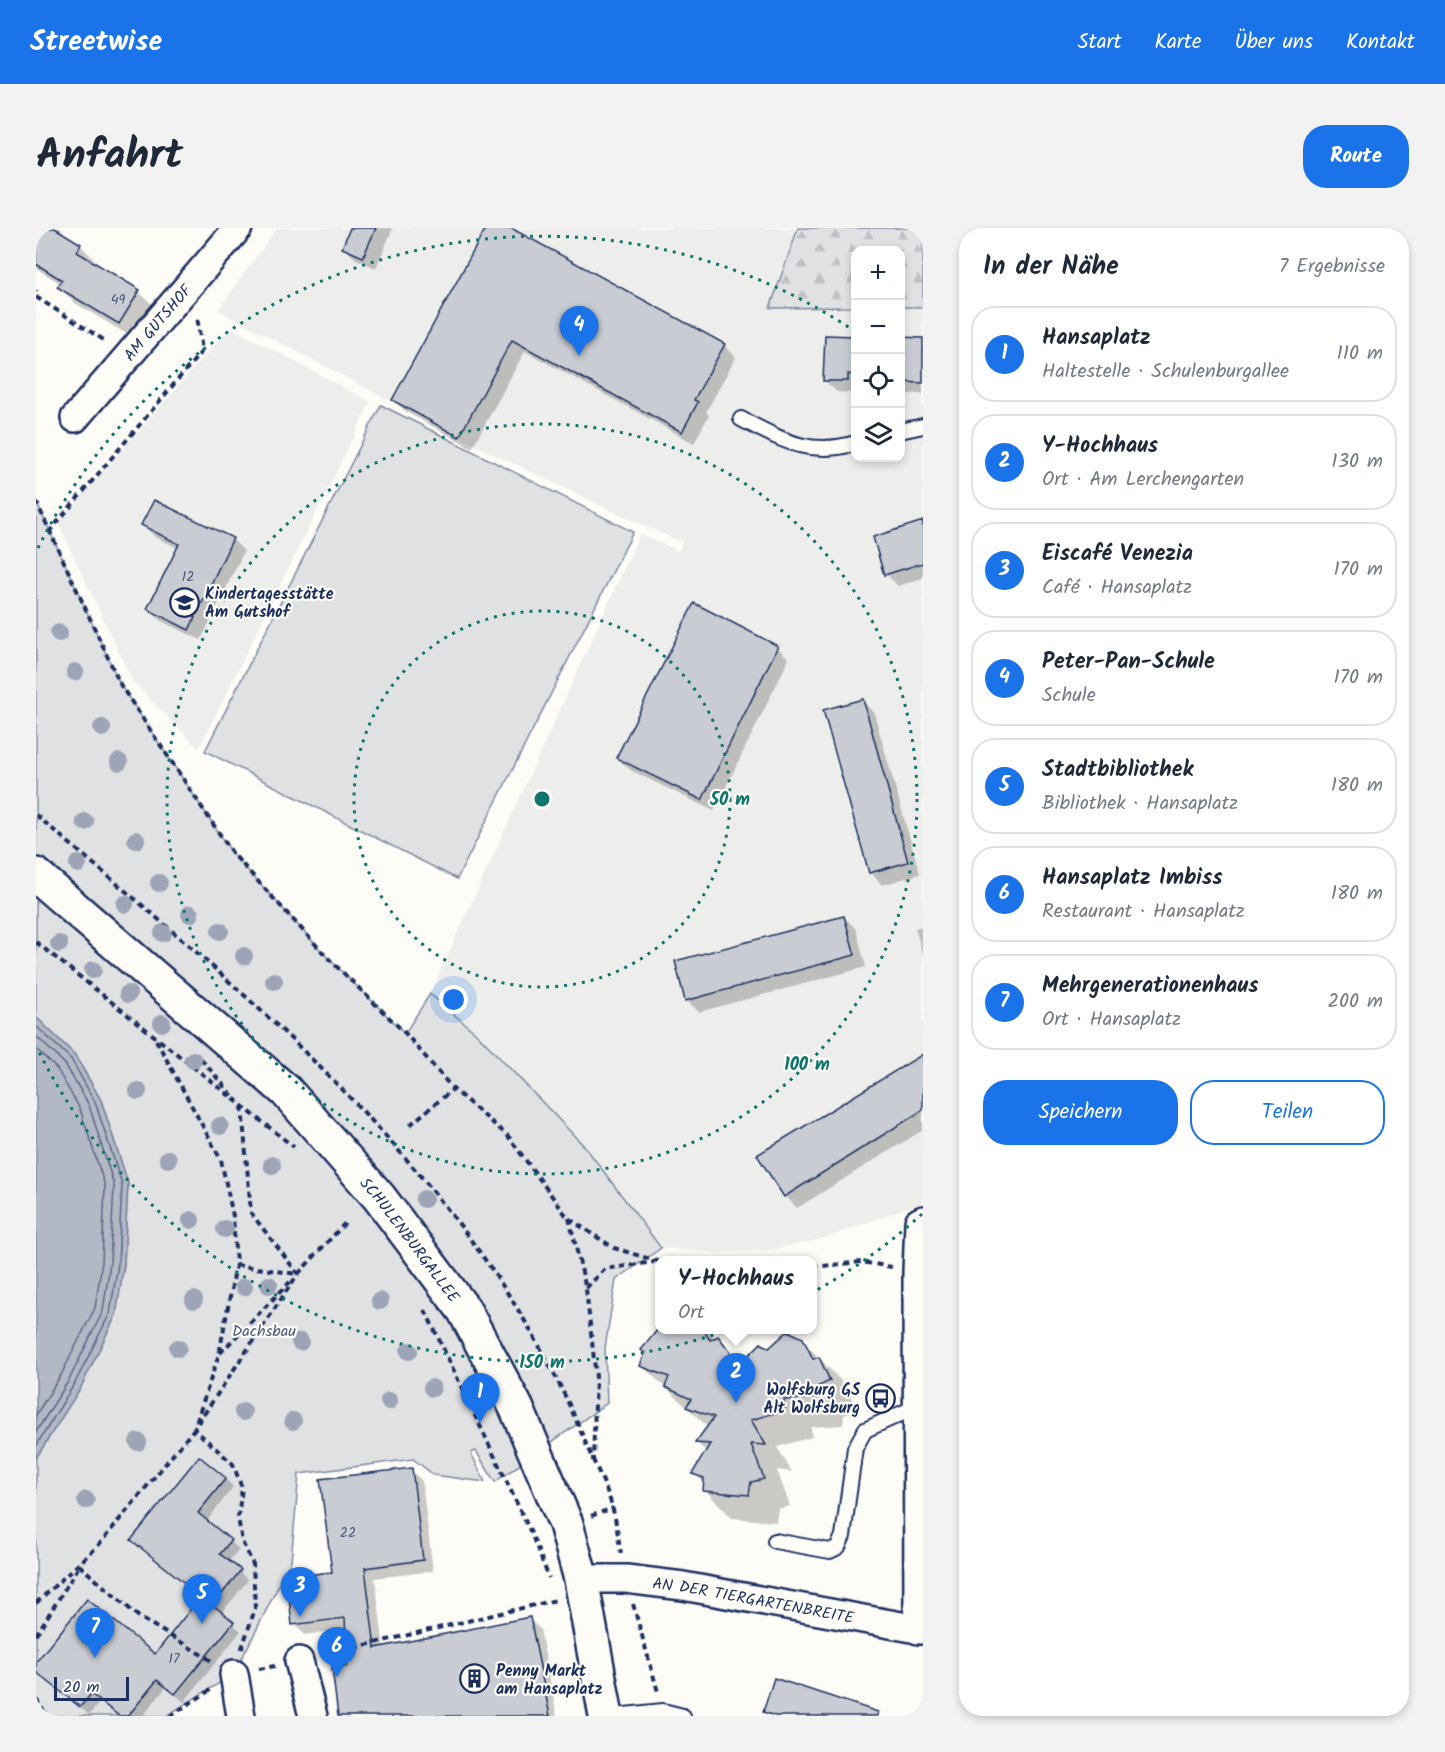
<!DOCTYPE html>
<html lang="de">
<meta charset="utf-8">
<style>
body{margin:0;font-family:Kalam,sans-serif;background:#f2f2f3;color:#1f2937}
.controls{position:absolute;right:18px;top:18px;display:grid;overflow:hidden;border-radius:12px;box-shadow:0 3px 9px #0003}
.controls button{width:54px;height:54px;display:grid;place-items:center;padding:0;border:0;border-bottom:2px solid #e0e1e3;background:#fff;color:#1f2937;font:30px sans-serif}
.scale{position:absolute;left:18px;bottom:15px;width:75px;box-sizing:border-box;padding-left:6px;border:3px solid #1b2f5e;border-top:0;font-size:16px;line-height:21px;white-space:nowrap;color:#1b2f5e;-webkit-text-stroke:4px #fdfcf7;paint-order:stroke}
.you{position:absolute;left:418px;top:772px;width:21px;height:21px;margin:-15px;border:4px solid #fff;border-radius:50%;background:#1a73e8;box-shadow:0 0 0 9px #1a73e833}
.badge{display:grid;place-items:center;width:39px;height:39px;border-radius:50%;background:#1a73e8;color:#fff;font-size:20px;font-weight:700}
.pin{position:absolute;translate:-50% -50px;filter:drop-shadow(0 2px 3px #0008)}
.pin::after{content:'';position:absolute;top:32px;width:21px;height:18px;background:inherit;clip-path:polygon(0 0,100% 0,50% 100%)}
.popup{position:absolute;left:619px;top:1028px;width:162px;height:78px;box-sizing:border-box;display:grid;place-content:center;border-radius:12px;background:#fff;filter:drop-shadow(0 2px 4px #0005);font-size:20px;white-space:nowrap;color:#747a83}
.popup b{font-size:22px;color:#1f2937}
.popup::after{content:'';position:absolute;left:50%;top:100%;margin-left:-12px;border:12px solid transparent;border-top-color:#fff}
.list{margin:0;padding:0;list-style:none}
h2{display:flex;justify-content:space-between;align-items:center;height:78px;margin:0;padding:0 24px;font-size:26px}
h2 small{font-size:20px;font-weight:400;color:#747a83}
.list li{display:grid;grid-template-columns:39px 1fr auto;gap:18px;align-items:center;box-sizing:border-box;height:96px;margin:0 12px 12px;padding:0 12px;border:2px solid #e0e1e3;border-radius:24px}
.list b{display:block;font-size:22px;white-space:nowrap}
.list p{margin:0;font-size:20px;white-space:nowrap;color:#747a83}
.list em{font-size:20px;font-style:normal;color:#747a83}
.actions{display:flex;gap:12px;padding:18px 24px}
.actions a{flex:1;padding:14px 0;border:2px solid #1a73e8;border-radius:24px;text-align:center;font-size:21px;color:#1a73e8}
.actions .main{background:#1a73e8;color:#fff}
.icon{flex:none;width:33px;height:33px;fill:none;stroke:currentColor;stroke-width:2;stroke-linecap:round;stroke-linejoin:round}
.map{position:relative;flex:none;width:887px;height:1488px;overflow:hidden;border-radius:24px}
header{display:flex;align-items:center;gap:36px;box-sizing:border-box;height:84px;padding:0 30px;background:#1a73e8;color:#fff}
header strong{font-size:28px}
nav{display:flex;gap:33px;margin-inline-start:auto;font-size:21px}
.intro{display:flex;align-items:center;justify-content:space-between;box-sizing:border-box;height:144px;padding:0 36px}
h1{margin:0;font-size:42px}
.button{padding:15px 27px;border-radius:24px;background:#1a73e8;color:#fff;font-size:21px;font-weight:700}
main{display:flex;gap:36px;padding:0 36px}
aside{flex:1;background:#fff;border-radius:24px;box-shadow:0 3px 9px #0003}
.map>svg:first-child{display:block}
.built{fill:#edeeec;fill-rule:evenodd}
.forest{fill:url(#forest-firs);stroke:#7e88a0;stroke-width:1.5}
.green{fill:#e0e1e3;stroke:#7e88a0;stroke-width:1.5}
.water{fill:#b3b8c5;stroke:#76819c;stroke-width:1.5}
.shadow{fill:#0003}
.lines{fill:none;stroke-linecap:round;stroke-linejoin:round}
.shore{stroke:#586687;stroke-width:1.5}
.building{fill:#c9ccd3;stroke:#1b2f5e;stroke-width:1.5}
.lane-casing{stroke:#1b2f5e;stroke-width:18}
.street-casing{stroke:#1b2f5e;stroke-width:32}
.secondary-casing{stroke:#1b2f5e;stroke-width:38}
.path{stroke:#1b2f5e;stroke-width:4;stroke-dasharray:6 4.5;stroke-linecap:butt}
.lane{stroke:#fdfcf7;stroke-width:14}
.street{stroke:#fdfcf7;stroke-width:27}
.secondary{stroke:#fdfcf7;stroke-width:33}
.tree{fill:#9ca4b5}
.ring{fill:none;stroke:#0f766e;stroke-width:3;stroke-dasharray:3 6}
.labels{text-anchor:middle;stroke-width:4.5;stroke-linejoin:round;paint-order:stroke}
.number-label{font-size:14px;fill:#46567b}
.street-label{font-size:16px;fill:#1b2f5e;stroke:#fdfcf7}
.poi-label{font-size:16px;font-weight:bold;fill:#1b2f5e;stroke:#fdfcf7;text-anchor:start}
.park-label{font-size:16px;fill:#4c5c7f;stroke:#fdfcf7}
.centre{fill:#0f766e;stroke:#fdfcf7;stroke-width:3}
.ring-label{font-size:18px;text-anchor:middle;font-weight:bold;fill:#0f766e;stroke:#fdfcf7;stroke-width:4.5;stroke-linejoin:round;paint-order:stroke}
</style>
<header>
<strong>Streetwise</strong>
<nav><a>Start</a><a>Karte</a><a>Über uns</a><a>Kontakt</a></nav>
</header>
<div class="intro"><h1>Anfahrt</h1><a class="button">Route</a></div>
<main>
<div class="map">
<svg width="887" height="1488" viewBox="0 0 887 1488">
<defs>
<pattern id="forest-firs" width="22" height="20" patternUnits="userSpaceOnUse" patternTransform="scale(1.5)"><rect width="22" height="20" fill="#e0e1e3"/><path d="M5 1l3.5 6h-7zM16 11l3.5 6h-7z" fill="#c0c1c5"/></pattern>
</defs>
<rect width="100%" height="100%" fill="#fdfcf7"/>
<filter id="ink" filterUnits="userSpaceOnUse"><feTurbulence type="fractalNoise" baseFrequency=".0167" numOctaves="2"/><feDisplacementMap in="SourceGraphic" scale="12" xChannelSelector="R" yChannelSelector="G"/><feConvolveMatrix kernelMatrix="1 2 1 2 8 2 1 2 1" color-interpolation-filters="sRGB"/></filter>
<g filter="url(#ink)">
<!-- built -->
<g class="built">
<path d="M241,0H887V974L790,1010L735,1022L681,1025L625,1020L550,920L441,806L394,766L604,306L643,323L646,314L608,298L432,214L182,82ZM820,22H864V230H820Z"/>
<path d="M194,99L335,174L163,521L97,454L22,295Z"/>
</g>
<!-- forest -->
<path class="forest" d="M762,0H887V79H865L864,22H820L819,79L734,80Z"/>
<!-- green -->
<g class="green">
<path d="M345,177L597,304L421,651L169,523Z"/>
<path d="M0,273L85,458L197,626L292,730L369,805L394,766L441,806L550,920L625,1020L580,1052L569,1120L571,1175L459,1254L440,1223L435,1225L449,1254L398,1247L377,1231L263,1246L255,1333L198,1446L130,1488H0V1230L45,1159L80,1087L88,1036L92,955L65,872L39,827L0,789Z"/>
</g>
<!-- water -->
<path class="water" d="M0,789L39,827L65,872L92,955L88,1036L80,1087L45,1159L0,1230Z"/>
<!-- shadow -->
<g class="shadow">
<path d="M0,0H24L28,4L26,6L44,17L60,33L58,36L103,64L119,79L99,111L39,75L23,59L25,56L0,40Z"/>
<path d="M316,0H357L340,40L320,31L307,19Z"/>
<path d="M451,0H472L688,117L700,129L670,184L673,187L658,215L489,123L436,220L370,184L358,172Z"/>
<path d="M790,108L820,109V165L801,164L788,152Z"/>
<rect x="864" y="111" width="23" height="55"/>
<path d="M887,295V350L862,358L850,346Z"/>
<path d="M107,297L196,311L208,323L165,412L125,393L113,381L142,320L119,309Z"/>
<path d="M741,419L753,431L678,583L594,542L582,530Z"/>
<path d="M826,473L838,485L884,646L846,657L834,644Z"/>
<path d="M808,689L820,701L830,739L663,784L650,772Z"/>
<path d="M887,698V728L879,700Z"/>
<path d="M887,828V902L761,980L749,968Z"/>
<path d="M624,1102H671L707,1135L733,1122L766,1112L810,1158L821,1181L808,1187L807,1197L775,1199L776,1209L741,1219L756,1244L741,1242L754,1278L742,1281L740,1294L696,1290L669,1262V1256L658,1245L671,1224L661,1215L672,1199L606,1138Z"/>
<path d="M375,1242L386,1253L397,1343L339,1350L348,1420L493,1391L504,1401L521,1488H303L312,1439L311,1401L269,1407L258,1396Z"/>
<path d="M189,1251L197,1259L170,1294L203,1321L192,1334L212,1352L185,1386L205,1403L148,1474L130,1459L107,1488H83L65,1473L53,1487L6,1449L0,1443V1437L119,1428L166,1369L97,1312Z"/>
</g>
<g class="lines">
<!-- shore -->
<g class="shore">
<path d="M0,798L35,831L59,874L86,956L82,1036L74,1085L39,1155L0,1218"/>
<path d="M0,808L29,836L53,877L78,957L74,1035L67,1083L33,1152L0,1204"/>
<path d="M0,821L21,841L44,881L69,958L66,1034L59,1080L25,1147L0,1187"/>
</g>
</g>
<!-- building -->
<g class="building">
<path d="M0,0H19L45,16L41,24L104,62L83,96L21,59L26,52L0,36Z"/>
<path d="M314,0H340L327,29L306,20Z"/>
<path d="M450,0H475L689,116L658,172L662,174L646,204L476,112L423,209L356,172Z"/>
<path d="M789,107L819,108V147L812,146V153H787Z"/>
<path d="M864,109L887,110V155L864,154Z"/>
<path d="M118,272L197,310L153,402L111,381L143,316L105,297Z"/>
<path d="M887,293V335L848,347L837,309Z"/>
<path d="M658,375L742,418L666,572L580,530Z"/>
<path d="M827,471L872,634L833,645L787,482Z"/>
<path d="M808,688L819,727L649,773L639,733Z"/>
<path d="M887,826V882L748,969L721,927Z"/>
<path d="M622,1101H667L674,1112L682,1108L704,1136L725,1115L733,1120L752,1103L767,1110L777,1131L783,1129L794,1153L781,1159L780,1170L748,1172L749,1182L715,1192L730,1217L715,1216L728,1251L715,1254L713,1267L667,1263L668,1250L656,1246L674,1216L659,1215L678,1189L650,1179L655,1171L629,1159L633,1149L604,1138L609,1125L605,1122Z"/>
<path d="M163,1228L190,1250L162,1285L195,1312L184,1326L205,1342L177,1377L198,1394L139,1466L121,1452L92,1488H83L55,1466L44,1479L0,1444V1434L51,1371L119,1426L165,1368L170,1372L95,1312Z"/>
<path d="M376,1240L387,1332L329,1340L339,1420L494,1389L514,1488H302L296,1440L311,1438L309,1390L256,1397L251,1349L296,1344L284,1251Z"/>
<path d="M738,1450L842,1484L841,1488H739L727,1484Z"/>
</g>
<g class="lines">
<defs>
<g id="lane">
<path d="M705,191C746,212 773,229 820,215"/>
<path d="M864,203L887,198"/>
<path d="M739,1313L794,1323L802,1319L807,1308L819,1220L829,1202L882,1178"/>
<path d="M579,1488L627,1483L647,1488"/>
</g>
<g id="street">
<path id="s1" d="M39,190L202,0"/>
<path id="s2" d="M545,1351H590L647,1358L887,1402"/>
<path d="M882,1402L881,1044L883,994L887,992"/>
<path d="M263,1433L277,1488"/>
<path d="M198,1446L205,1488"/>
</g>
<g id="secondary">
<path id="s3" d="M0,647L250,863L343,969L428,1082L480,1179L530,1296L545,1351L570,1488"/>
</g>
</defs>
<!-- lane casing -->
<use href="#lane" class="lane-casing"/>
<!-- street casing -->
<use href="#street" class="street-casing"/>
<!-- secondary casing -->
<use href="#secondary" class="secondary-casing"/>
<!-- path -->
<g class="path">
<path d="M0,62V63"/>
<path d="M0,69L71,114"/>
<path d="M0,273L85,458L197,626L292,730L369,805L417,861L472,908L532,990L578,1020L624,1034"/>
<path d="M13,304L166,123L161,88"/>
<path d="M0,587C208,764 442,951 548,1211C557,1234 571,1258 577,1282C581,1296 582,1311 585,1325"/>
<path d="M0,714L258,919"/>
<path d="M120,812L185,932L197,988L200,1037L183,1126L158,1201L197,1236L206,1260L202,1289L206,1314L217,1336L219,1381L205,1423"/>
<path d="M165,831L201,873"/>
<path d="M206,879L215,985L262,1046"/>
<path d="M374,897L417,861"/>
<path d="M533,990L550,1061L560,1149L557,1232"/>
<path d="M200,1037L261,1046"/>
<path d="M777,1039L825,1034L856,1039"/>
<path d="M262,1046L310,994"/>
<path d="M550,1060L569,1041L618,1034"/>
<path d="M389,1082L495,1305L513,1350"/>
<path d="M184,1125L254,1054"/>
<path d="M162,1195L262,1046"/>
<path d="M555,1288L577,1280"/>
<path d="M43,1337L103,1389L176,1433"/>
<path d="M0,1375L61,1319L158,1201"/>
<path d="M597,1376L622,1464"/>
<path d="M0,1407L42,1340"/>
<path d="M288,1427L520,1372"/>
<path d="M223,1441L239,1438"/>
<path d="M0,1471L11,1488"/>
<path d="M134,1488L176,1461"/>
</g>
<!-- lane -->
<use href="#lane" class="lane"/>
<!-- street -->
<use href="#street" class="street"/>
<!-- secondary -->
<use href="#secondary" class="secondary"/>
</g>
<!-- trees -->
<g class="tree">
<circle cx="23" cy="405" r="9"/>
<circle cx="39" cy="444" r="9"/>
<circle cx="66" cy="500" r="9"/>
<circle cx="83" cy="534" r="9"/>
<circle cx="49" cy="594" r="9"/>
<circle cx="100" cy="612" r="9"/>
<circle cx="42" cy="636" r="9"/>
<circle cx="123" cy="655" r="9"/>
<circle cx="89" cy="676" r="9"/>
<circle cx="154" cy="686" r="9"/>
<circle cx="184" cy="703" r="9"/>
<circle cx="127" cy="705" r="9"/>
<circle cx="23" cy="716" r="9"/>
<circle cx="208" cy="728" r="9"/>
<circle cx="57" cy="742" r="9"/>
<circle cx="238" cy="753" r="9"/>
<circle cx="92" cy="766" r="9"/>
<circle cx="126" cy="795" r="9"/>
<circle cx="157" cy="832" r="9"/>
<circle cx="102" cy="863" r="9"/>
<circle cx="184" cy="898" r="9"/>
<circle cx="132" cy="931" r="9"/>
<circle cx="236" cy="937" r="9"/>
<circle cx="388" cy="971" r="9"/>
<circle cx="155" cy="992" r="9"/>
<circle cx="189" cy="1001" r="9"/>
<circle cx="233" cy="1057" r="9"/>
<circle cx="208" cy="1059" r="9"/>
<circle cx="158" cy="1072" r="9"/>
<circle cx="344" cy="1073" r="9"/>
<circle cx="264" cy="1114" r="9"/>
<circle cx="142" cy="1120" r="9"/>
<circle cx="373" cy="1123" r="9"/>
<circle cx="396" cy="1160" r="9"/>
<circle cx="353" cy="1173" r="9"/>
<circle cx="207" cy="1184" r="9"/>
<circle cx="257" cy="1193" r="9"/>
<circle cx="102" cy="1214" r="9"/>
<circle cx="50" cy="1272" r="9"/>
</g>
</g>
<!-- distance rings -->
<g class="ring">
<circle cx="506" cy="571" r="188"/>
<circle cx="506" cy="571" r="375"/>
<path d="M886 986A563 563 0 0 1 2 822M2 320A563 563 0 0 1 817 102"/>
</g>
<!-- icons -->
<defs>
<symbol id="school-ring" viewBox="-11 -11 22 22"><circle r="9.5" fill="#fdfcf7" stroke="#1b2f5e" stroke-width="1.5"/><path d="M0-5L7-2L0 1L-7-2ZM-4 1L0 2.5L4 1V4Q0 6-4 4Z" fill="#1b2f5e"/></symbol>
<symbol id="bus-ring" viewBox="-11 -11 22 22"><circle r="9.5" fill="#fdfcf7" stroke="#1b2f5e" stroke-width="1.5"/><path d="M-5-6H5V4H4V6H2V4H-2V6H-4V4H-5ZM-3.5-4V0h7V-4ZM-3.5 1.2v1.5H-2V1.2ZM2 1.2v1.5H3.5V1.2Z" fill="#1b2f5e"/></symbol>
<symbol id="building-ring" viewBox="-11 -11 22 22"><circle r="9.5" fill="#fdfcf7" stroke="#1b2f5e" stroke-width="1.5"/><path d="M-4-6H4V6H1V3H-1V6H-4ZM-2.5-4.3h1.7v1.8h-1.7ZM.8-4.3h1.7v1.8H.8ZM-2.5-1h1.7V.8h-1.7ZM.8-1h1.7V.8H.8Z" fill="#1b2f5e"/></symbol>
</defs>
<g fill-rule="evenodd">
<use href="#school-ring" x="132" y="358" width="33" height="33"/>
<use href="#bus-ring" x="828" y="1154" width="33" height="33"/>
<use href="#building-ring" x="422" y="1434" width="33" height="33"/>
</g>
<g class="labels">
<!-- number labels -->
<g class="number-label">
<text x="82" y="76">49</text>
<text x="152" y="353">12</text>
<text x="312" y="1309">22</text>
<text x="138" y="1435">17</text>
</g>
<!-- street labels -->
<g class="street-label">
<text dy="6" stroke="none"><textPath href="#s1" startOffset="126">AM GUTSHOF</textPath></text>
<text dy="6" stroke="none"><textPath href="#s3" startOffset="524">SCHULENBURGALLEE</textPath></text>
<text dy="6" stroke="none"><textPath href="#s2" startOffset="174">AN DER TIERGARTENBREITE</textPath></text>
</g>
<!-- poi labels -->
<g class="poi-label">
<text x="169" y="371">Kindertagesstätte<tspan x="169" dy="18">Am Gutshof</tspan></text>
<text x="824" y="1167" text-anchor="end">Wolfsburg GS<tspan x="824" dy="18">Alt Wolfsburg</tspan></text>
<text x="460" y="1448">Penny Markt<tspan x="460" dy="18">am Hansaplatz</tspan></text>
</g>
<!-- park labels -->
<g class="park-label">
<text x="228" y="1108">Dachsbau</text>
</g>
</g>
<circle cx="506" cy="571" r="9" class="centre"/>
<g class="ring-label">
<text x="694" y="577">50 m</text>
<text x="771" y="842">100 m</text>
<text x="506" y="1140">150 m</text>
</g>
</svg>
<div class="controls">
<button>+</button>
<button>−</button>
<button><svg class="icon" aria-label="locate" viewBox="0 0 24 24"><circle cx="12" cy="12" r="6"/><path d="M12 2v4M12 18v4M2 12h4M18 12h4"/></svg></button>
<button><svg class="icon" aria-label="layers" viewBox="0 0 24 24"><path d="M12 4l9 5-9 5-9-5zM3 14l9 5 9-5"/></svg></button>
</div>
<div class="scale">20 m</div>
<div class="you"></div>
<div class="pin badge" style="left:444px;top:1195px">1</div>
<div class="pin badge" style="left:700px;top:1175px">2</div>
<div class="popup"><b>Y-Hochhaus</b>Ort</div>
<div class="pin badge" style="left:264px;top:1389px">3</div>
<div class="pin badge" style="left:543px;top:128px">4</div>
<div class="pin badge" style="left:166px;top:1396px">5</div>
<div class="pin badge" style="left:301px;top:1449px">6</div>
<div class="pin badge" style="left:59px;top:1430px">7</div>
</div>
<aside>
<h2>In der Nähe<small>7 Ergebnisse</small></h2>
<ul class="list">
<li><span class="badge">1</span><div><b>Hansaplatz</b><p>Haltestelle · Schulenburgallee</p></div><em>110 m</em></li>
<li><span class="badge">2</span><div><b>Y-Hochhaus</b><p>Ort · Am Lerchengarten</p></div><em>130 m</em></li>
<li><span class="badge">3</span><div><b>Eiscafé Venezia</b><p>Café · Hansaplatz</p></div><em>170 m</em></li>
<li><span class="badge">4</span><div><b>Peter-Pan-Schule</b><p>Schule</p></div><em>170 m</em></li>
<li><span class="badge">5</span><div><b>Stadtbibliothek</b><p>Bibliothek · Hansaplatz</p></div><em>180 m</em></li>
<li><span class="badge">6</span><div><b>Hansaplatz Imbiss</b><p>Restaurant · Hansaplatz</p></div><em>180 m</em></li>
<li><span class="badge">7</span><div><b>Mehrgenerationenhaus</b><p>Ort · Hansaplatz</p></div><em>200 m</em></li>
</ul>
<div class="actions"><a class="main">Speichern</a><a>Teilen</a></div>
</aside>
</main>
